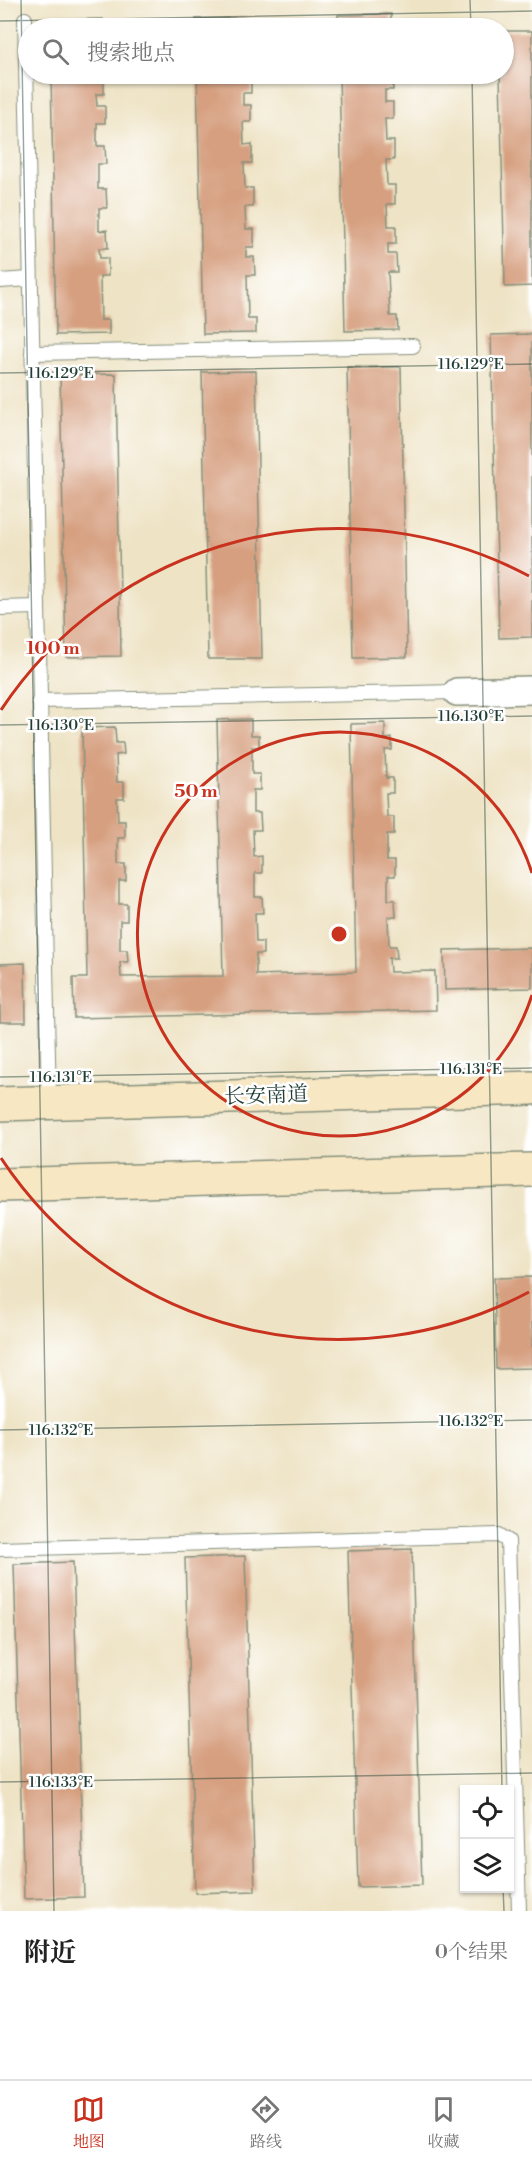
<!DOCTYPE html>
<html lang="zh">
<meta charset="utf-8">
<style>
body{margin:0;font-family:"Libre Bodoni","Noto Serif SC",serif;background:#f6f6f6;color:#222}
.controls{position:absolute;right:18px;bottom:18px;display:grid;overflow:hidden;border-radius:0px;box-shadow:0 2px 4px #0004}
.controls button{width:54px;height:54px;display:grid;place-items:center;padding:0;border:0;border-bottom:2px solid #e0e0e0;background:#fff;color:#222;font:30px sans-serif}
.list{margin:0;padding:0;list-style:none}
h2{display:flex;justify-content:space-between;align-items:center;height:78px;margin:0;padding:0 24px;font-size:26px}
h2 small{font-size:20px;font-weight:400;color:#767676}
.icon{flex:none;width:33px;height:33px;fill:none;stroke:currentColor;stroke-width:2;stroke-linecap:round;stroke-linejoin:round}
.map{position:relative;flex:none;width:532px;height:1911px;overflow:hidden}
.search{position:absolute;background:#fff;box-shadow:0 2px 4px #0004;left:18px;right:18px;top:18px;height:66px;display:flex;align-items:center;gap:15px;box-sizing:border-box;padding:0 21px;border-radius:33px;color:#767676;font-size:22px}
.sheet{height:168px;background:#fff}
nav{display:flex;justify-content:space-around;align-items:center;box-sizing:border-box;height:84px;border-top:2px solid #e0e0e0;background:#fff;font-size:16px;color:#767676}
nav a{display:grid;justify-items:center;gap:3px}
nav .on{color:#c8321e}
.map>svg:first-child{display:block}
.building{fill:#d69f7f}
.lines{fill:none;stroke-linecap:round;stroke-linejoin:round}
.service-casing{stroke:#86907c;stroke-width:16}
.minor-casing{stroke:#86907c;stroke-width:30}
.secondary-casing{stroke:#86907c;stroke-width:36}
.service{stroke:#fff;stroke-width:14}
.minor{stroke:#fff;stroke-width:27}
.secondary{stroke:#f8e7c3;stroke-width:33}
.ticks{fill:none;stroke:#1f3d34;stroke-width:1.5;stroke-opacity:0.45}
.ring{fill:none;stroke:#c8321e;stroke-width:3}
.labels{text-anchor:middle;stroke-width:5;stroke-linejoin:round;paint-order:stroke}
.street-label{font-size:21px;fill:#1f3d34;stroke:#fff}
.ticks-label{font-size:15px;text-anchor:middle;fill:#1f3d34;stroke:#fff;stroke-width:5;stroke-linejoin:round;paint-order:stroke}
.centre{fill:#c8321e;stroke:#fff;stroke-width:3}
.ring-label{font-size:18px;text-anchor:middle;font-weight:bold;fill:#c8321e;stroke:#fff;stroke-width:5;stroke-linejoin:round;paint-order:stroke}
</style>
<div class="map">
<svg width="532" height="1911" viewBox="0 0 532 1911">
<rect width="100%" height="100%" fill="#fff"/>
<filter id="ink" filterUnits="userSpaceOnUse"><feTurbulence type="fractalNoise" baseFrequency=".0167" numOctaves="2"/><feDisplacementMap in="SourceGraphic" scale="12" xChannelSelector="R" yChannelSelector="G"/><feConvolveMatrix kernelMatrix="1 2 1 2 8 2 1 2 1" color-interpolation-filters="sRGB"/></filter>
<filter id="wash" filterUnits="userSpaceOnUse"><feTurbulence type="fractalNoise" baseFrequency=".008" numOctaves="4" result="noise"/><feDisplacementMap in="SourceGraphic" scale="24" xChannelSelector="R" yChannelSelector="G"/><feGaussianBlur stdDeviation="1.35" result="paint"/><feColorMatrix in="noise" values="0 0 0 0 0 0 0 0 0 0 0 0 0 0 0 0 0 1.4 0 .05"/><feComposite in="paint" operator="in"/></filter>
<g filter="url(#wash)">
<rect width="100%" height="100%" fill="#eee3c5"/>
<g id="blocks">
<!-- building -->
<g class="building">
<path d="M391,14V28H338V15Z"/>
<path d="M249,18L250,28H196V19Z"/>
<path d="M103,19V28H50V20Z"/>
<path d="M504,31H532V286L505,287L500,74H504Z"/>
<path d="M51,74H96V77H104V94H96L97,106H105V123H97V146H105L106,164H98V189H106L107,208H99V231L107,230L108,248H99L100,258H108V276H100L101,320H109V334L56,335Z"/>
<path d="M197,74H242L243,76H251V93H243V105H251V122H243L244,145L252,144V163H244L245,188H253V207H245L246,229H254V247H246V257H254L255,275H247L248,319H256V333L203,334Z"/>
<path d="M339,74H393V90H385V102H393V119H385L386,141H394V160H386L387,185H395V204H387L388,226H396V244H388V254H396L397,272H388L390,316H397L398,330L345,331Z"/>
<path d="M532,334V637L499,638L491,335Z"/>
<path d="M347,367H401L407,657L353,658Z"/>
<path d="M256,371L262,659H208L202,372Z"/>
<path d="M116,374L121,656L66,657L60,375Z"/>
<path d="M251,719V735H259V747H252V774H260V790H253V813H260L261,830H253L254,857L262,856V873H255V897H262L263,913H255L256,942H263V954H256V975L356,972L351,724L385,723V739L392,738V750H385L386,778H393V793H386L387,817H394V834H387V860H395V876H388V900H395L396,917H388L389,946H396L397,958H389L390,972L435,971L436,1010L74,1018L73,978H87L82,728L115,727L116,743H123L124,754L116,755L117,782H124V798H117L118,821H125V838H118V864H126V881H119V904H127V921H120V950H127L128,962H120L121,977L223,976L217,720Z"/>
<path d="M532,948V988L445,990L444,950Z"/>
<path d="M25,963L26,1022H0V964Z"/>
<path d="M532,1277V1368L496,1369L494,1278Z"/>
<path d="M412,1549L422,1885L358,1887L348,1551Z"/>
<path d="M245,1556L255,1891L195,1893L185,1558Z"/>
<path d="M73,1562L84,1897L24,1899L14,1564Z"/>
</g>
</g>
</g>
<g filter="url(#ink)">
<use href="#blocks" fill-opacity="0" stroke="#86907c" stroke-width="1.5"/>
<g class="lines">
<defs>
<g id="service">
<path d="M25,19L49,1102"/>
<path d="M0,281L30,279"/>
<path d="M32,353L413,346"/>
<path d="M0,608L37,607"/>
<path d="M39,701L457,692"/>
<path d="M0,1549L499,1535L508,1541L519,1911"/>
</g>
<path id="minor" d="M457,692L532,690"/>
<g id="secondary">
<path d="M0,1104L532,1088"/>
<path d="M0,1185L532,1170"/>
</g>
</defs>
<!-- service casing -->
<use href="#service" class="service-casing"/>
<!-- minor casing -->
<use href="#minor" class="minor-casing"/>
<!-- secondary casing -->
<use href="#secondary" class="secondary-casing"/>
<!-- service -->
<use href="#service" class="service"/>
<!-- minor -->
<use href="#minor" class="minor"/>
<!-- secondary -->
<use href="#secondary" class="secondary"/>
</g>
</g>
<!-- ticks -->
<path class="ticks" d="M21,0L54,1911M470,0L471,28M0,21L532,11M472,74L502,1790M0,373L532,364M0,725L532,716M0,1077L532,1068M0,1430L532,1420M0,1782L532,1773M503,1888L504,1911"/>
<!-- distance rings -->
<g class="ring">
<path d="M532 995A202 202 0 1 1 532 873"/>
<path d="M529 1292A405 405 0 0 1 1 1158M1 710A405 405 0 0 1 529 576"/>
</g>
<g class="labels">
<!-- street labels -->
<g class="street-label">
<text transform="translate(266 1095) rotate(-2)" y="7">长安南道</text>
</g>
</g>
<g class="ticks-label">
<text x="471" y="369">116.129°E</text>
<text x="61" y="378">116.129°E</text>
<text x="471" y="721">116.130°E</text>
<text x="61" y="730">116.130°E</text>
<text x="471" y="1074">116.131°E</text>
<text x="61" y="1082">116.131°E</text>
<text x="471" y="1426">116.132°E</text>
<text x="61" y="1435">116.132°E</text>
<text x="61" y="1787">116.133°E</text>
</g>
<circle cx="339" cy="934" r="9" class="centre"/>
<g class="ring-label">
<text x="53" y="654">100 m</text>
<text x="196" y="797">50 m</text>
</g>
</svg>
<div class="controls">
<button><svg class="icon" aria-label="locate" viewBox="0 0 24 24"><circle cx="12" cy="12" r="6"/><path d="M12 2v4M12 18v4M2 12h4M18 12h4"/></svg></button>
<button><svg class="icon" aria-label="layers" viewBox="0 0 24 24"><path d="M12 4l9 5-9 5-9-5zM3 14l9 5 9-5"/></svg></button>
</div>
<div class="search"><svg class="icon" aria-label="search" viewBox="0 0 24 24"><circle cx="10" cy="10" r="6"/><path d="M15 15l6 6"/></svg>搜索地点</div>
</div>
<section class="sheet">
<h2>附近<small>0个结果</small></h2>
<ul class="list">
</ul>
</section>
<nav>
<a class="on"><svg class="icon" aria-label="map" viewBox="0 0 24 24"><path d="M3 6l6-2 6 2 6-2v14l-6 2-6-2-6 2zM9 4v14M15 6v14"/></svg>地图</a>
<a><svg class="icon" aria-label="directions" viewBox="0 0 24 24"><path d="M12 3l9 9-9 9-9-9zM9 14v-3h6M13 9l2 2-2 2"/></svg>路线</a>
<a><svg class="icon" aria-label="saved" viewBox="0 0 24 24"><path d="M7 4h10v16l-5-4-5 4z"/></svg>收藏</a>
</nav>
